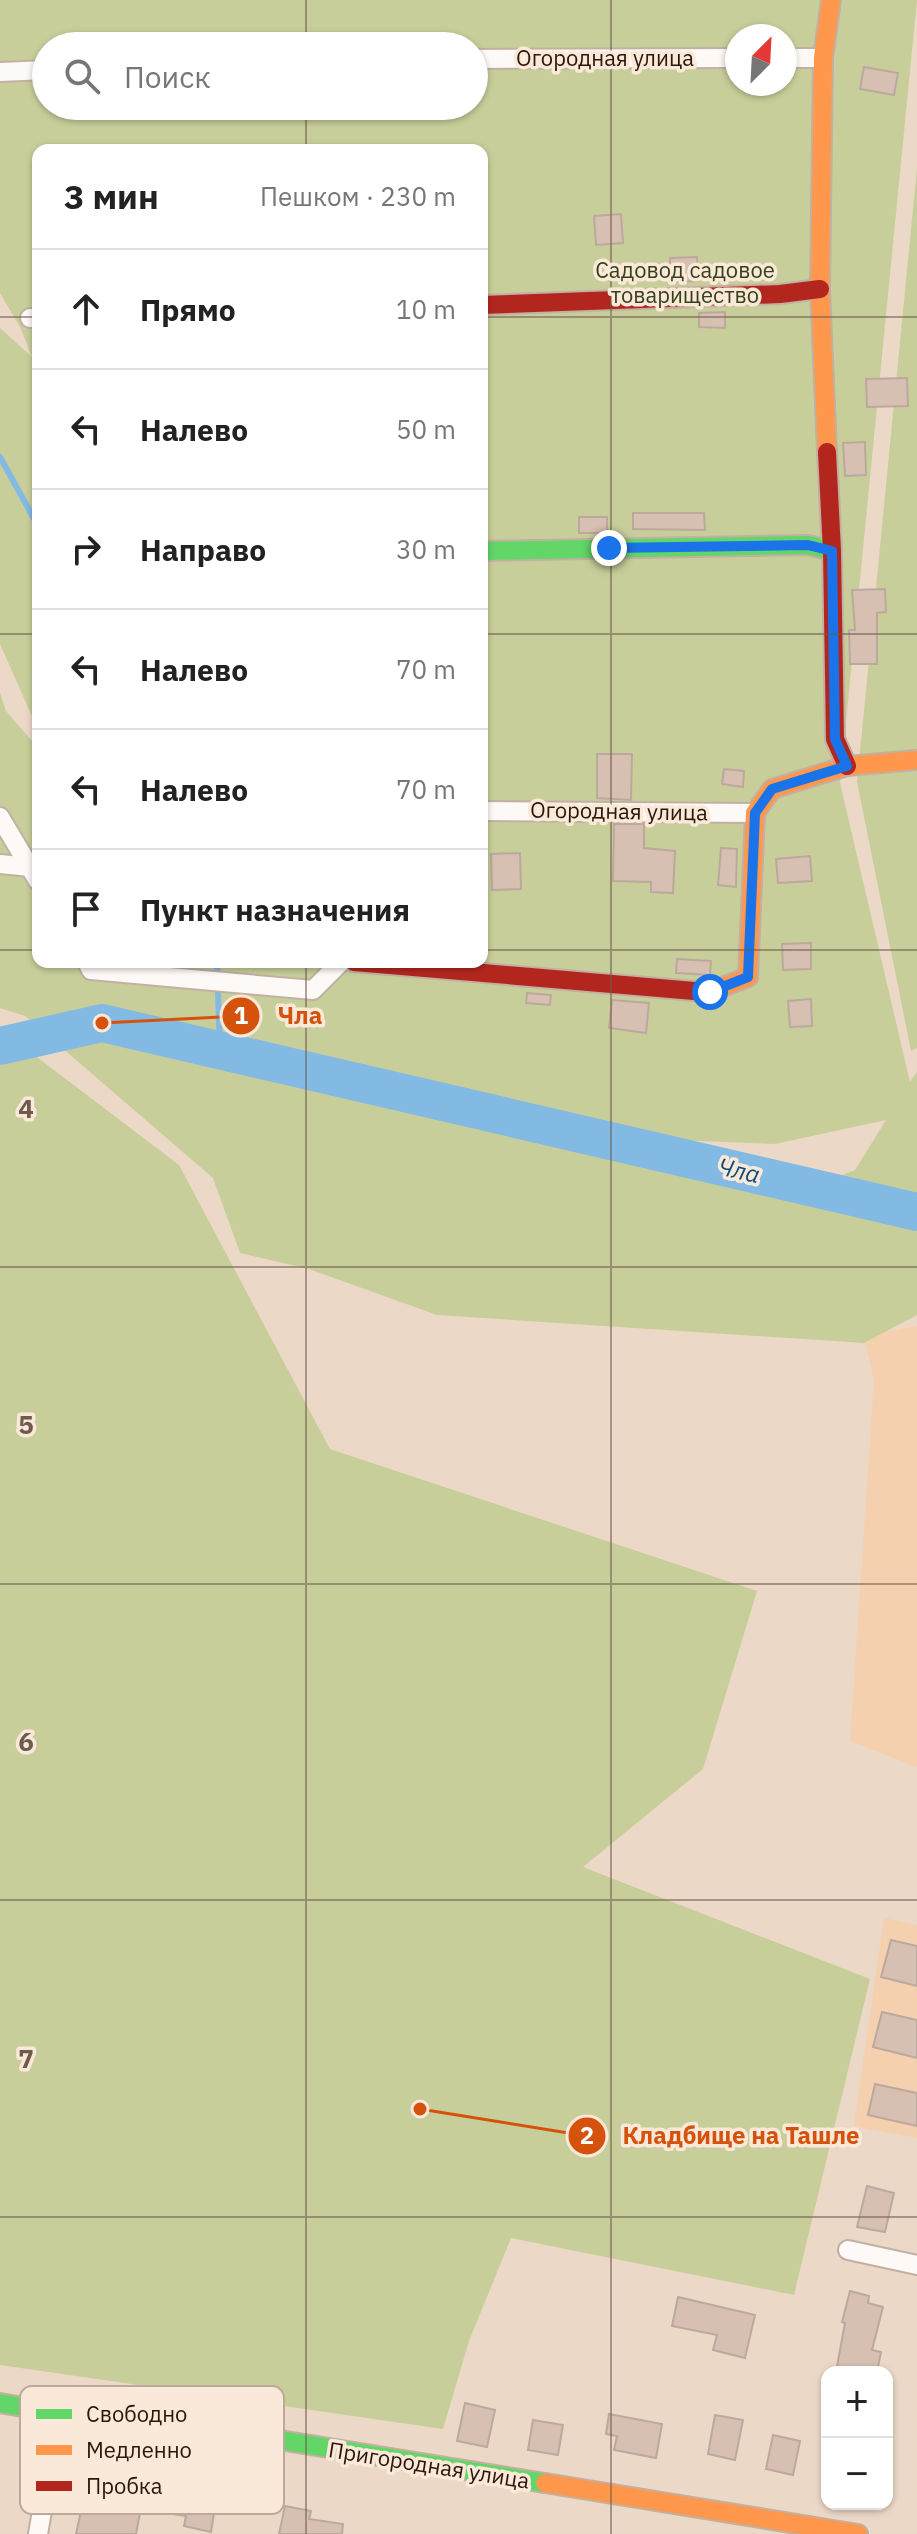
<!DOCTYPE html>
<html lang="ru">
<meta charset="utf-8">
<style>
body{margin:0;font-family:"IBM Plex Sans",sans-serif;background:#f2f2f2;color:#222}
.controls{position:absolute;right:24px;bottom:24px;display:grid;overflow:hidden;border-radius:16px;box-shadow:0 2px 6px #0004}
.controls button{width:72px;height:72px;display:grid;place-items:center;padding:0;border:0;border-bottom:2px solid #e0e0e0;background:#fff;color:#222;font:40px sans-serif}
.compass{position:absolute;left:725px;top:24px;width:72px;height:72px;border-radius:50%;background:#fff;box-shadow:0 2px 6px #0004;rotate:24deg}
.stop{position:absolute;width:24px;height:24px;margin:-18px;border:6px solid #1a73e8;border-radius:50%;background:#fff}
.stop.end{background:#1a73e8;border-color:#fff;box-shadow:0 2px 8px #0008}
.list{margin:0;padding:0;list-style:none}
h2{display:flex;justify-content:space-between;align-items:center;height:104px;margin:0;padding:0 32px;font-size:34px}
h2 small{font-size:26px;font-weight:400;color:#767676}
.list li{display:grid;grid-template-columns:52px 1fr auto;gap:24px;align-items:center;box-sizing:border-box;height:120px;padding:0 32px;border-top:2px solid #e0e0e0}
.list b{display:block;font-size:30px;white-space:nowrap}
.list em{font-size:26px;font-style:normal;color:#767676}
.icon{flex:none;width:44px;height:44px;fill:none;stroke:currentColor;stroke-width:2;stroke-linecap:round;stroke-linejoin:round}
.map{position:relative;flex:none;width:917px;height:2534px;overflow:hidden}
.search{position:absolute;background:#fff;box-shadow:0 2px 6px #0004;left:32px;top:32px;width:456px;height:88px;display:flex;align-items:center;gap:20px;box-sizing:border-box;padding:0 28px;border-radius:44px;color:#767676;font-size:30px}
.panel{position:absolute;background:#fff;box-shadow:0 2px 6px #0004;left:32px;top:144px;width:456px;height:824px;border-radius:16px}
.map>svg:first-child{display:block}
.built{fill:#f4d0af}
.green{fill:#c8ce9a;fill-rule:evenodd}
.lines{fill:none;stroke-linecap:round;stroke-linejoin:round}
.stream{stroke:#82bae3;stroke-width:6}
.river{stroke:#82bae3;stroke-width:38}
.building{fill:#d7bfb1;stroke:#bca99d;stroke-width:2}
.street-casing{stroke:#c2b0a2;stroke-width:22}
.fast-casing{stroke:#c2b0a2;stroke-width:22}
.slow-casing{stroke:#c2b0a2;stroke-width:22}
.jam-casing{stroke:#c2b0a2;stroke-width:22}
.street{stroke:#fcf9f7;stroke-width:18}
.fast{stroke:#63d668;stroke-width:18}
.slow{stroke:#ff974d;stroke-width:18}
.jam{stroke:#b3261e;stroke-width:18}
.route{stroke:#1a73e8;stroke-width:10}
.grid{fill:none;stroke:#6d5b4c;stroke-width:2;stroke-opacity:0.55}
.labels{text-anchor:middle;stroke-width:7;stroke-linejoin:round;paint-order:stroke}
.street-label{font-size:22px;fill:#281809;stroke:#fae8d9}
.park-label{font-size:22px;fill:#354119;stroke:#fae8d9}
.water-label{font-size:24px;font-style:italic;fill:#0a4e79;stroke:#fae8d9}
.key{fill:#fae8d9;stroke:#bbaa9b;stroke-width:2}
.key-label{font-size:22px;fill:#281809}
.grid-label{font-size:26px;text-anchor:middle;font-weight:bold;fill:#6d5b4c;stroke:#fae8d9;stroke-width:7;stroke-linejoin:round;paint-order:stroke}
.leader{fill:none;stroke:#d5520c;stroke-width:3}
.callout-dot{fill:#d5520c;stroke:#fae8d9;stroke-width:3}
.mark-label{font-size:24px;text-anchor:middle;font-weight:bold;fill:#fff}
.callout-label{font-size:24px;text-anchor:middle;font-weight:bold;fill:#d5520c;stroke:#fae8d9;stroke-width:7;stroke-linejoin:round;paint-order:stroke}
</style>
<div class="map">
<svg width="917" height="2534" viewBox="0 0 917 2534">
<rect width="100%" height="100%" fill="#ecd8c7"/>
<!-- built -->
<g class="built">
<path d="M917,1326V1767L850,1741L874,1381L864,1335Z"/>
<path d="M884,1918L917,1925V2138L854,2126Z"/>
</g>
<!-- green -->
<g class="green">
<path d="M0,0H917L840,783L910,1082L917,1072V1315L864,1343L437,1315L309,1269L240,1253L213,1178L25,1016L0,1008V693L6,711L38,748V962H482V150H38V730L0,644V328L32,357L20,327L0,293ZM737,36H785V84H737ZM46,46H474V106H46ZM886,1120L855,1170L817,1185L798,1167L671,1140L775,1144Z"/>
<path d="M917,168V1048L911,1051L857,782Z"/>
<path d="M0,1029L179,1165L330,1449L757,1591L703,1769L583,1867L870,1979L794,2295L511,2238L469,2341L443,2429L0,2365Z"/>
</g>
<g class="lines">
<!-- stream -->
<g class="stream">
<path d="M0,457L38,526"/>
<path d="M217,962L220,1050"/>
</g>
<!-- river -->
<path class="river" d="M0,1046L102,1023L917,1212"/>
</g>
<!-- building -->
<g class="building">
<path d="M864,67L898,73L894,95L860,89Z"/>
<path d="M621,214L623,243L596,245L594,216Z"/>
<path d="M697,257L698,281L670,282V258Z"/>
<path d="M725,312V328L699,327V313Z"/>
<path d="M907,378L908,406L867,407L866,379Z"/>
<path d="M865,442L866,475L845,476L843,443Z"/>
<path d="M633,513H704L705,530L633,529Z"/>
<rect x="579" y="517" width="28" height="16"/>
<path d="M885,589L886,612L877,613V664H850L849,630H855L852,590Z"/>
<path d="M597,754H632L631,800L597,798Z"/>
<path d="M724,769L744,771L743,787L722,784Z"/>
<path d="M614,824H644V848L675,851L673,893L651,892V882L613,881Z"/>
<path d="M721,848L737,849L736,887L718,885Z"/>
<path d="M520,853L521,889L492,890L491,854Z"/>
<path d="M810,856L812,881L778,883L776,859Z"/>
<path d="M811,943V969L783,970L782,944Z"/>
<path d="M677,959L711,961L710,975L676,973Z"/>
<path d="M527,993L551,995L550,1005L526,1003Z"/>
<path d="M811,999L812,1026L790,1027L788,1001Z"/>
<path d="M612,1000L649,1003L646,1033L609,1028Z"/>
<path d="M891,1940L917,1946V1986L881,1977Z"/>
<path d="M882,2012L917,2020V2058L873,2047Z"/>
<path d="M875,2084L917,2093V2126L868,2115Z"/>
<path d="M867,2186L894,2193L885,2232L857,2227Z"/>
<path d="M850,2291L869,2296L868,2303L883,2307L872,2350L881,2352L877,2372H836L845,2323L842,2322Z"/>
<path d="M678,2297L755,2315L745,2358L713,2350L717,2335L672,2326Z"/>
<path d="M465,2403L495,2410L487,2447L457,2441Z"/>
<path d="M609,2414L662,2424L656,2458L614,2450L617,2436L606,2434Z"/>
<path d="M715,2415L743,2420L735,2460L708,2454Z"/>
<path d="M533,2420L563,2425L558,2455L528,2450Z"/>
<path d="M773,2435L800,2441L793,2475L766,2469Z"/>
<path d="M88,2479L114,2486L113,2490L143,2497L136,2534H76Z"/>
<path d="M167,2481L188,2485L186,2495L216,2501L211,2532L184,2526L186,2516L153,2511L156,2492L165,2493Z"/>
<path d="M285,2506L311,2511L309,2519L343,2524L342,2534H279Z"/>
</g>
<g class="lines">
<defs>
<g id="street">
<path d="M785,58H823"/>
<path d="M474,59L737,58"/>
<path d="M0,72L46,70"/>
<path d="M30,318H38"/>
<path d="M482,811L755,813"/>
<path d="M0,817L38,881"/>
<path d="M0,864L30,867"/>
<path d="M87,962L91,970L313,990L341,962"/>
<path d="M848,2250L917,2265"/>
<path d="M38,2534L59,2413"/>
</g>
<g id="fast">
<path d="M482,551L808,545L832,551"/>
<path d="M0,2403L59,2413H112L545,2483"/>
</g>
<g id="slow">
<path d="M827,452L820,289L823,58L831,0"/>
<path d="M706,992H710L748,977L755,813L772,789L847,766L917,760"/>
<path d="M545,2483L858,2534"/>
</g>
<g id="jam">
<path d="M482,305L780,294L820,289"/>
<path d="M827,452L832,551L835,739L847,766"/>
<path d="M354,962L706,992"/>
</g>
</defs>
<!-- street casing -->
<use href="#street" class="street-casing"/>
<!-- fast casing -->
<use href="#fast" class="fast-casing"/>
<!-- slow casing -->
<use href="#slow" class="slow-casing"/>
<!-- jam casing -->
<use href="#jam" class="jam-casing"/>
<!-- street -->
<use href="#street" class="street"/>
<!-- fast -->
<use href="#fast" class="fast"/>
<!-- slow -->
<use href="#slow" class="slow"/>
<!-- jam -->
<use href="#jam" class="jam"/>
</g>
<g class="lines">
<!-- route -->
<path class="route" d="M609,548L808,545L832,551L835,739L847,766L772,789L755,813L748,977L710,992"/>
</g>
<!-- grid -->
<path class="grid" d="M306,0V46M611,0V2534M306,106V150M0,317H38M482,317H917M0,634H38M482,634H917M0,950H38M482,950H917M306,962V2534M0,1267H917M0,1584H917M0,1900H917M0,2217H917"/>
<g class="labels">
<!-- street labels -->
<g class="street-label">
<text x="605" y="66">Огородная улица</text>
<text transform="translate(619 811) rotate(1)" y="8">Огородная улица</text>
<text transform="translate(429 2465) rotate(9)" y="8">Пригородная улица</text>
</g>
<!-- park labels -->
<g class="park-label">
<text x="685" y="278">Садовод садовое<tspan x="685" dy="25">товарищество</tspan></text>
</g>
<!-- water labels -->
<g class="water-label">
<text transform="translate(739 1171) rotate(13)" y="8">Чла</text>
</g>
</g>
<!-- legend -->
<rect x="20" y="2386" width="264" height="128" rx="12" class="key"/>
<rect x="36" y="2409" width="36" height="10" fill="#63d668"/>
<rect x="36" y="2445" width="36" height="10" fill="#ff974d"/>
<rect x="36" y="2481" width="36" height="10" fill="#b3261e"/>
<g class="key-label">
<text x="86" y="2422">Свободно</text>
<text x="86" y="2458">Медленно</text>
<text x="86" y="2494">Пробка</text>
</g>
<g class="grid-label">
<text x="26" y="1118">4</text>
<text x="26" y="1434">5</text>
<text x="26" y="1751">6</text>
<text x="26" y="2068">7</text>
</g>
<!-- callouts -->
<path class="leader" d="M102 1023L241 1016M420 2109L587 2136"/>
<g class="callout-dot">
<circle cx="102" cy="1023" r="8"/>
<circle cx="420" cy="2109" r="8"/>
<circle cx="241" cy="1016" r="20"/>
<circle cx="587" cy="2136" r="20"/>
</g>
<g class="mark-label">
<text x="241" y="1024">1</text>
<text x="587" y="2144">2</text>
</g>
<g class="callout-label">
<text x="300" y="1024">Чла</text>
<text x="741" y="2144">Кладбище на Ташле</text>
</g>
</svg>
<div class="controls">
<button>+</button>
<button>−</button>
</div>
<svg class="compass" viewBox="-18 -18 36 36"><path d="M0-13l5 13h-10z" fill="#e53935"/><path d="M0 13l5-13h-10z" fill="#767676"/></svg>
<div class="stop" style="left:710px;top:992px"></div>
<div class="stop end" style="left:609px;top:548px"></div>
<div class="search"><svg class="icon" aria-label="search" viewBox="0 0 24 24"><circle cx="10" cy="10" r="6"/><path d="M15 15l6 6"/></svg>Поиск</div>
<section class="panel">
<h2>3 мин<small>Пешком · 230 m</small></h2>
<ul class="list">
<li><svg class="icon" aria-label="ahead" viewBox="0 0 24 24"><path d="M12 20V5M6 11l6-6 6 6"/></svg><div><b>Прямо</b></div><em>10 m</em></li>
<li><svg class="icon" aria-label="left" viewBox="0 0 24 24"><path d="M17 20v-9H6M10 6l-5 5 5 5"/></svg><div><b>Налево</b></div><em>50 m</em></li>
<li><svg class="icon" aria-label="right" viewBox="0 0 24 24"><path d="M7 20v-9h11M14 6l5 5-5 5"/></svg><div><b>Направо</b></div><em>30 m</em></li>
<li><svg class="icon" aria-label="left" viewBox="0 0 24 24"><path d="M17 20v-9H6M10 6l-5 5 5 5"/></svg><div><b>Налево</b></div><em>70 m</em></li>
<li><svg class="icon" aria-label="left" viewBox="0 0 24 24"><path d="M17 20v-9H6M10 6l-5 5 5 5"/></svg><div><b>Налево</b></div><em>70 m</em></li>
<li><svg class="icon" aria-label="arrive" viewBox="0 0 24 24"><path d="M6 21V4h12l-3 4 3 4H6"/></svg><div><b>Пункт назначения</b></div></li>
</ul>
</section>
</div>
